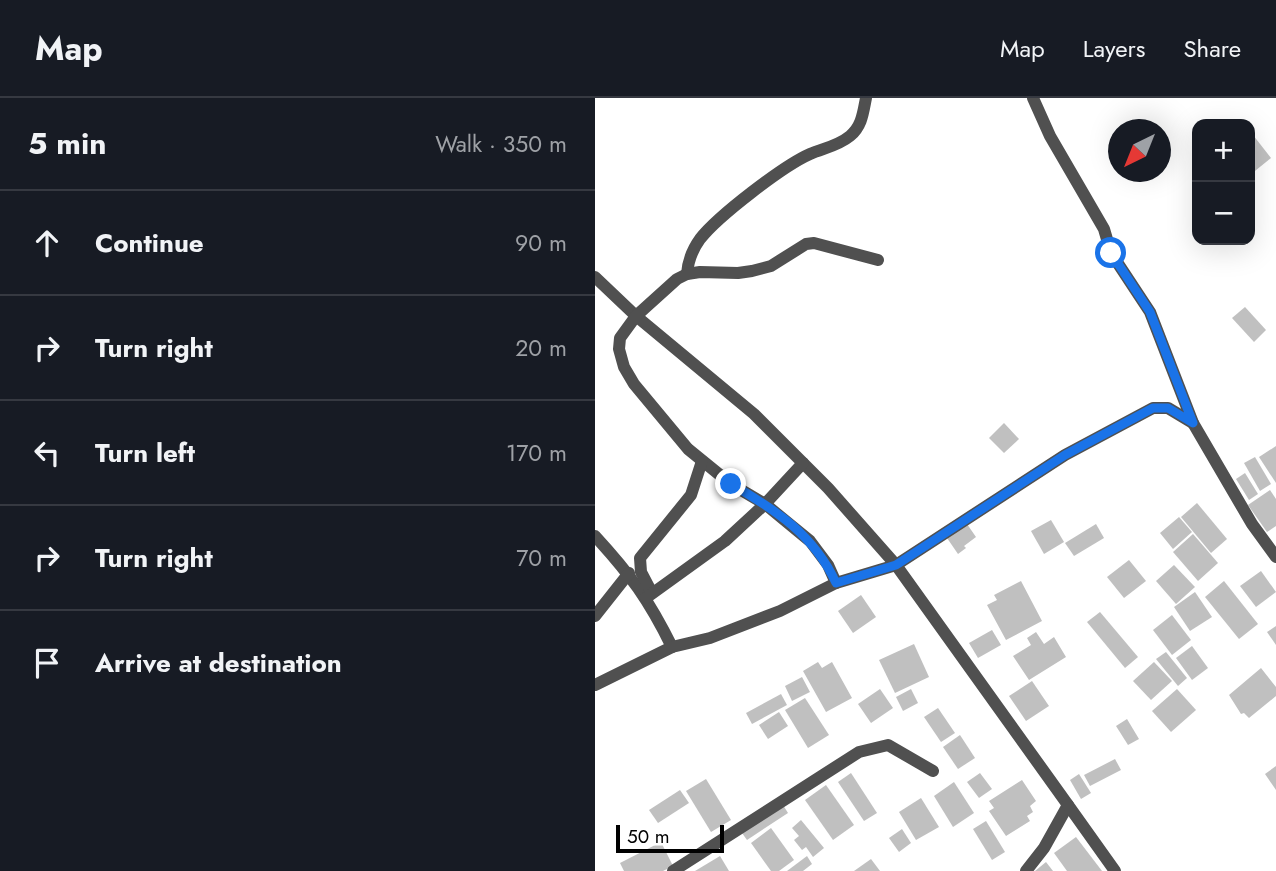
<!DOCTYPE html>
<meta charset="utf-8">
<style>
body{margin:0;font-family:Jost,sans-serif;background:#20242c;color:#f1f3f6}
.controls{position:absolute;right:21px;top:21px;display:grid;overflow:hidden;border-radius:14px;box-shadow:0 7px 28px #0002}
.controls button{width:63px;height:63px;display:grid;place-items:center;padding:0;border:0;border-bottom:2px solid #363941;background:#171b24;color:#f1f3f6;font:35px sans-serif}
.compass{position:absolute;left:513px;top:21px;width:63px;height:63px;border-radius:50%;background:#171b24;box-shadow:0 7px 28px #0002;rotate:223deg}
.scale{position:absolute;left:21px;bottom:18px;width:108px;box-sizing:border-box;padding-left:7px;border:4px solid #000;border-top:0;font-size:19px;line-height:24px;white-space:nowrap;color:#000;-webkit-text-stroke:5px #fff;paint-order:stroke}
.stop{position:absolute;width:21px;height:21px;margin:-16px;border:5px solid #1a73e8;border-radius:50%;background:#fff}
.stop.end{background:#1a73e8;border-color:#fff;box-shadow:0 2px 7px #0008}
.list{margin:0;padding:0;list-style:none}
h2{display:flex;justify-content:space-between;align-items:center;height:91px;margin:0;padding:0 28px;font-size:30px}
h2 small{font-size:23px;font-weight:400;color:#9ea1a6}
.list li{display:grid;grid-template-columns:46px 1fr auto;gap:21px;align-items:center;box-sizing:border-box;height:105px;padding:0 28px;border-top:2px solid #363941}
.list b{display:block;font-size:26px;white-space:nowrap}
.list em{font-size:23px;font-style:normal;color:#9ea1a6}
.icon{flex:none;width:38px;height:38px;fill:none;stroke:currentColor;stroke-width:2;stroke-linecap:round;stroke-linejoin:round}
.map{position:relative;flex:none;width:681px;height:773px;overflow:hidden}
header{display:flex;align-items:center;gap:42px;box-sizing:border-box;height:98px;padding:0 35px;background:#171b24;border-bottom:2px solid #363941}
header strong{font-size:33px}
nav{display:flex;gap:38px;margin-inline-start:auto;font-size:24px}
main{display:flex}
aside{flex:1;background:#171b24}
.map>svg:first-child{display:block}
.building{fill:#c0c0c0}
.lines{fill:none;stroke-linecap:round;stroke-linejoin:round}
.minor{stroke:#505050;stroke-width:12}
.route{stroke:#1a73e8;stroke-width:9}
</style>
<header>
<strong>Map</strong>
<nav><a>Map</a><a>Layers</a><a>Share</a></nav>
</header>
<main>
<aside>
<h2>5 min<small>Walk · 350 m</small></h2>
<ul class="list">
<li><svg class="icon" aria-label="ahead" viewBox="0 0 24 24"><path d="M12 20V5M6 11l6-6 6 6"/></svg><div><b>Continue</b></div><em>90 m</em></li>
<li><svg class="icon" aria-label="right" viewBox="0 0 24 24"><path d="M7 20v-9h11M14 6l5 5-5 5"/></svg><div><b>Turn right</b></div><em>20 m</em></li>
<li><svg class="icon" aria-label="left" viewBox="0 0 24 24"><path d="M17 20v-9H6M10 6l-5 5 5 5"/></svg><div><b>Turn left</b></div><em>170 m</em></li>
<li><svg class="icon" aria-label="right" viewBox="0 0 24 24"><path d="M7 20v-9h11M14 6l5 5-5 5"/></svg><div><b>Turn right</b></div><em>70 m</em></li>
<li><svg class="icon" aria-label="arrive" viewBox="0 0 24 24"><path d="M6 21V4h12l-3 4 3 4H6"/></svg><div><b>Arrive at destination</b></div></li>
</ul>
</aside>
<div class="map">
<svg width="681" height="773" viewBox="0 0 681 773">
<rect width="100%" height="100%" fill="#fff"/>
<!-- building -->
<g class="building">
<path d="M658,37L676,60L655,77V40Z"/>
<path d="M650,209L671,232L659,244L637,220Z"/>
<path d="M409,325L424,341L409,355L394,340Z"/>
<path d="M681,348V385L664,359Z"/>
<path d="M660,359L676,386L665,393L649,365Z"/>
<path d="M650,375L663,396L654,402L641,381Z"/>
<path d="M675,392L681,401V428L672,434L653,407Z"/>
<path d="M602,405L632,441L616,455L586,419Z"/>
<path d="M584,419L597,434L578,451L565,435Z"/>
<path d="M456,422L469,444L449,456L436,433Z"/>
<path d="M372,426L381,439L369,448L371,450L363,456L352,440Z"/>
<path d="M501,426L509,440L479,458L470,445Z"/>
<path d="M598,436L623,465L603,483L578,454Z"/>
<path d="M534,462L551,483L529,500L512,479Z"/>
<path d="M579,467L600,489L581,506L561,483Z"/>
<path d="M666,473L681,494L661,509L645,488Z"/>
<path d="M426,483L447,523L411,542L392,507L402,502L399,497Z"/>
<path d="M629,483L663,526L644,541L610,499Z"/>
<path d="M600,494L617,519L595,533L579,509Z"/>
<path d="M266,497L281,519L258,535L243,513Z"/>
<path d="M505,514L543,559L530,570L492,524Z"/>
<path d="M577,517L596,542L577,557L558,532Z"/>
<path d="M681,528V547L672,534Z"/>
<path d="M397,532L406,547L383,560L374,545Z"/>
<path d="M441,534L449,546L459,539L471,559L434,582L418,558L436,547L432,540Z"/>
<path d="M319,546L334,579L300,595L284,562Z"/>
<path d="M597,548L613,570L597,582L581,560Z"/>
<path d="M571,554L592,580L583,588L561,561Z"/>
<path d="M223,564L227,570L237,564L257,600L231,614L208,573Z"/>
<path d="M559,564L577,583L556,602L538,583Z"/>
<path d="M666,570L681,589V598L654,620L649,615L646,616L634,597Z"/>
<path d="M207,579L215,594L197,603L190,588Z"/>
<path d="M437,583L454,608L431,623L414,598Z"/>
<path d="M285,591L298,610L276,625L263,606Z"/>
<path d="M316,591L323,605L308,613L301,599Z"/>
<path d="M582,591L601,612L576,634L557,613Z"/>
<path d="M186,596L192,607L157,626L151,615Z"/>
<path d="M210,600L234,637L213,650L190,612Z"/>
<path d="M343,610L360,635L346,644L329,619Z"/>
<path d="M184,614L193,628L173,641L164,627Z"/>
<path d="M532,621L544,641L533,647L521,628Z"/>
<path d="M365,637L380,660L363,671L348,649Z"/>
<path d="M520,661L526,672L495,688L489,677Z"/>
<path d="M681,668V692L670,676Z"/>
<path d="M256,675L282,715L269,723L243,684Z"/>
<path d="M385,675L397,691L384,700L372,684Z"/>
<path d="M484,676L496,695L486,701L475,682Z"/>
<path d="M111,681L136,722L116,734L91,693Z"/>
<path d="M427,682L441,703L435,708L438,714L432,718L435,723L411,738L394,713L399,710L394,703Z"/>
<path d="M359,684L379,715L358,729L339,698Z"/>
<path d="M231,687L259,727L238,742L210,702Z"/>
<path d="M85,692L94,705L63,725L54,712Z"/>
<path d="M326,700L344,729L321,742L304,714Z"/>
<path d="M188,707L193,715L152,742L147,735Z"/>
<path d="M206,722L229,750L218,759L211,749L207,752L199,742L204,738L197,730Z"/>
<path d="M391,723L410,754L397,762L378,731Z"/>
<path d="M176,730L199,762L184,773H176L156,745Z"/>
<path d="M307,731L316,745L304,754L294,740Z"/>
<path d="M481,739L507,773H472L459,755Z"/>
<path d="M66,744L78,768L68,773H29L25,765Z"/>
<path d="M125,758L134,773H100Z"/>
<path d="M212,758L217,766L208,773H192Z"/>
<path d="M276,761L285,773H259Z"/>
<path d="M451,764L458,773H440Z"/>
</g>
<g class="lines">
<!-- minor -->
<g class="minor">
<path d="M438,0L455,38L509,131L516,155L555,214L598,325L657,426L681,459"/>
<path d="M92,176C93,163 97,152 105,141C123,118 188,68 215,56C229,50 243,48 255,38C267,28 268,15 271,0"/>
<path d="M0,179L41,218L159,316L233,390L301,467L473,707L449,750L431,773"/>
<path d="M0,438C35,476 54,502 77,549"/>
<path d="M241,485L233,467L215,443L170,406L136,386L93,351L39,286L29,269L24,251L25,240L41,218L82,181L92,176L105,174L143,175L157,173L176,168L211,146L219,145L283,162"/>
<path d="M57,495L46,474L45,460L96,397L107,363"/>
<path d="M51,500L130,443L170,406L208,365"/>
<path d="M0,518L34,475"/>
<path d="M0,587L77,549L115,540L185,513L241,485L301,467L470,357L558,310H573L598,325"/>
<path d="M473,707L520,773"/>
<path d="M78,773L264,654L293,647L338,673"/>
</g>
</g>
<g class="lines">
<!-- route -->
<path class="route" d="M136,386C181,412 219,437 241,485L301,467L470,357L558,310H573L598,325L555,214L516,155"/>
</g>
</svg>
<div class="controls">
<button>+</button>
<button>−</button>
</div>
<svg class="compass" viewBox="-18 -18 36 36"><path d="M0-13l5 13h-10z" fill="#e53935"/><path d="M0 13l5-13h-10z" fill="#9ea1a6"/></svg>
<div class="scale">50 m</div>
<div class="stop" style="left:516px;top:155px"></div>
<div class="stop end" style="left:136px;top:386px"></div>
</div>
</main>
